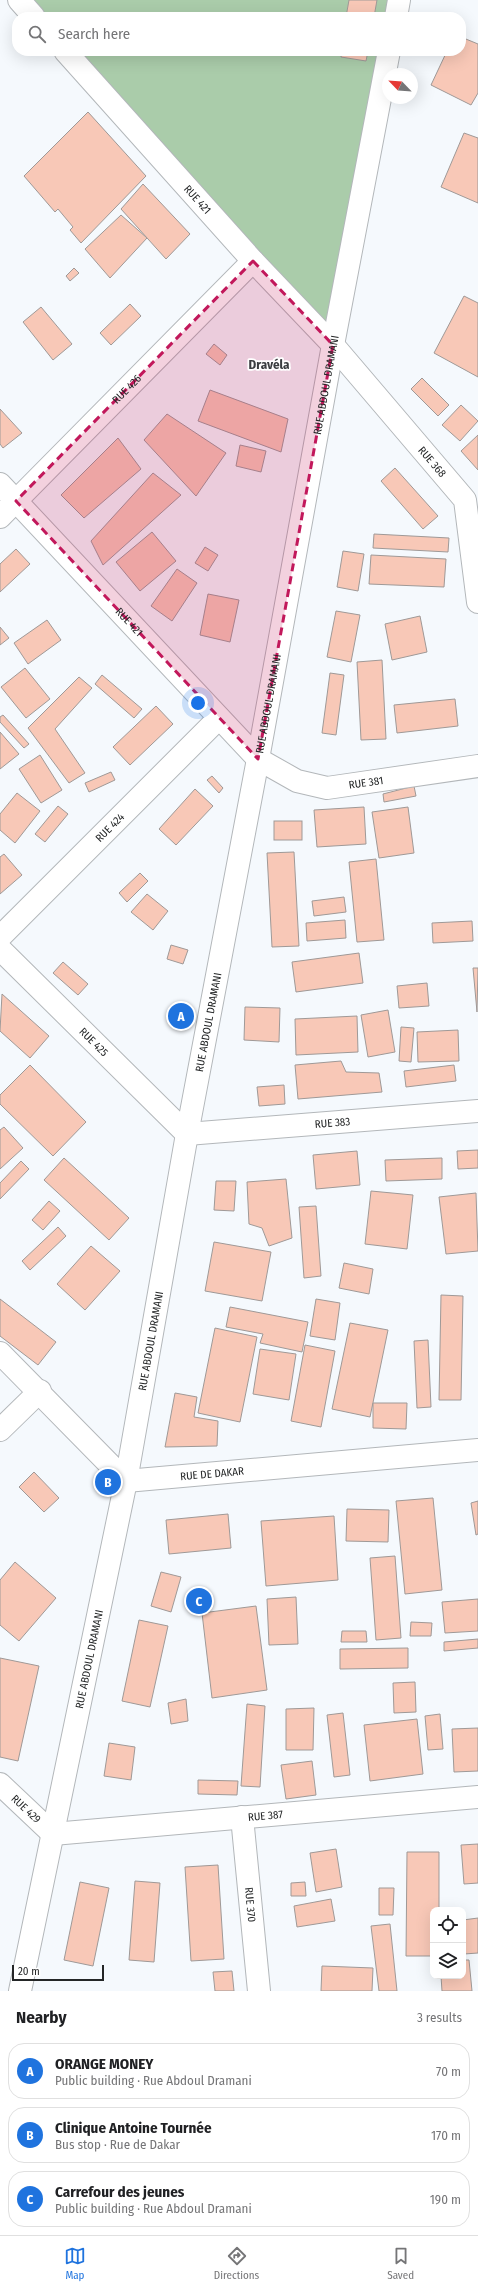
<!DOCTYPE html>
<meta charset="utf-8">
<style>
body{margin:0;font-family:"Fira Sans Condensed",sans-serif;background:#f2f2f2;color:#202124}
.controls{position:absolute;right:12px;bottom:12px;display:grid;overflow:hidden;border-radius:8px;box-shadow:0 4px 16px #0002}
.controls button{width:36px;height:36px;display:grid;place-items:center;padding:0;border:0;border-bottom:1px solid #e0e0e0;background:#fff;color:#202124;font:20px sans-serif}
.compass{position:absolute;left:382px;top:68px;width:36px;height:36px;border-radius:50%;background:#fff;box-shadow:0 4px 16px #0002;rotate:295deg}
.scale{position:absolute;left:12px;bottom:10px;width:92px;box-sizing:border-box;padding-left:4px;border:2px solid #242627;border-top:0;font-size:11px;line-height:14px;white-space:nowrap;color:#242627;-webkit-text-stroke:3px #fff;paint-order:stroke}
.you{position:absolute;left:198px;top:703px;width:14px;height:14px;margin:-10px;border:3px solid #fff;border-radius:50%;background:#1a73e8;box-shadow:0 0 0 6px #1a73e833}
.badge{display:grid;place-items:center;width:26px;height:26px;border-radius:50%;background:#1f73de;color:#fff;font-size:13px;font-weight:700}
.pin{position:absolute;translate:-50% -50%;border:2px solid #fff;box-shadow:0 1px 4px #0006}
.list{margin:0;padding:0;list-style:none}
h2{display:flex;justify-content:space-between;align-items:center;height:52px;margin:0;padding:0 16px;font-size:17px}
h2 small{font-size:13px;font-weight:400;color:#757577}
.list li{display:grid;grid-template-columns:26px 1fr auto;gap:12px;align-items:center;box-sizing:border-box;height:56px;margin:0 8px 8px;padding:0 8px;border:1px solid #e0e0e0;border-radius:16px}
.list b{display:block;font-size:15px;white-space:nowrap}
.list p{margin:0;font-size:13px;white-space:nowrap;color:#757577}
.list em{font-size:13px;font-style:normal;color:#757577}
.icon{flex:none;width:22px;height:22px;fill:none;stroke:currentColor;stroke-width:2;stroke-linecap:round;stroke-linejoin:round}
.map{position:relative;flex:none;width:478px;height:1991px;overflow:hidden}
.search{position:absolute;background:#fff;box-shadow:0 4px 16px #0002;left:12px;right:12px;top:12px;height:44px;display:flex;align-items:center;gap:10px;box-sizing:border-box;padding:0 14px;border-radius:16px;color:#757577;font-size:15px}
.sheet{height:244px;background:#fff}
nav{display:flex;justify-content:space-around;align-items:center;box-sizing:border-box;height:56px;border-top:1px solid #e0e0e0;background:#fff;font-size:11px;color:#757577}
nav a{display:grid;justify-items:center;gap:2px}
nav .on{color:#1f73de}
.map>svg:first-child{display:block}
.forest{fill:#aca}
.building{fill:#f8c8b7;stroke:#9f9997}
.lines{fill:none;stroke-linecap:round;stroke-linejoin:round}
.street-casing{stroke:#b3b7ba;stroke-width:24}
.secondary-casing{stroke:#b3b7ba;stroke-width:24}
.street{stroke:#fff;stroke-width:22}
.secondary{stroke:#fff;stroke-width:22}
.marked{fill:#c2185b;fill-opacity:0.2;stroke:#c2185b;stroke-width:3;stroke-dasharray:8 5;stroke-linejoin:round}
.labels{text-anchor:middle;stroke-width:3.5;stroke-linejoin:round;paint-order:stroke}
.street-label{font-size:11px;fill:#242627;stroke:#fff}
.quarter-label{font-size:13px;font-weight:bold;fill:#3a3d40;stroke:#fff}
</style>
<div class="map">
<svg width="478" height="1991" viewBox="0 0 478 1991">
<rect width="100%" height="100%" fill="#f5f9fd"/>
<!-- forest -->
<g class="forest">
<path d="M26,0H399L396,17H41Z"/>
<path d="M71,51H389L333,345Z"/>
</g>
<!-- building -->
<g class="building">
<path d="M349,0H377L374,17H346Z"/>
<path d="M461,37L478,44V93L471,105L431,85L447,51H461Z"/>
<path d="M342,51H368L366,61L341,57Z"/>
<path d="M88,112L146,176L81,243L70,230L73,227L58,209L55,212L24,176Z"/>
<path d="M464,133L478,138V203L441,187Z"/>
<path d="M143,184L190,234L166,259L121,209Z"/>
<path d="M121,215L147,238L110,278L85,249Z"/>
<path d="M74,268L79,273L70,281L66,276Z"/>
<path d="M464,296L478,303V377L434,353Z"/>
<path d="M130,304L141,316L111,345L100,333Z"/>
<path d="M41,307L72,344L53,360L23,322Z"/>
<path d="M214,344L227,355L220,365L206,354Z"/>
<path d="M422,378L449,405L438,416L411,389Z"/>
<path d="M210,390L288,419L281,452L198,421Z"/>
<path d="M461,405L478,421L460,441L442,425Z"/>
<path d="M0,409L22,433L3,448L0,444Z"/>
<path d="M167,414L226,453L196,496L144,440Z"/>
<path d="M478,435V470L461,451Z"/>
<path d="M118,438L141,469L84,518L61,495Z"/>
<path d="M240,445L266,451L261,472L236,466Z"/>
<path d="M395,468L438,516L423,529L381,481Z"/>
<path d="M153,473L181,495L103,565L91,541Z"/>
<path d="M152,532L176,561L140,591L116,562Z"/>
<path d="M374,534L449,538L448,552L373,548Z"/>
<path d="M205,547L218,555L208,571L195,563Z"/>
<path d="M16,549L30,564L0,592V564Z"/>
<path d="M343,551L364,554L358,591L337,587Z"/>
<path d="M371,555L446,559L444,587L369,584Z"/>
<path d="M177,569L197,583L172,621L151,606Z"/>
<path d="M208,594L239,600L230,642L200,635Z"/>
<path d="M336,611L360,615L351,662L327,657Z"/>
<path d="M420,616L427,652L392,660L385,624Z"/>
<path d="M47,620L61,640L28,664L14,643Z"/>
<path d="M0,627L9,638L0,645Z"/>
<path d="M382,660L386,739L361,740L357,662Z"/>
<path d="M25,668L50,699L26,718L1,687Z"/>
<path d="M330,673L344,675L336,735L322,733Z"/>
<path d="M102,675L142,709L134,718L95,684Z"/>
<path d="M79,677L92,688L55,729L85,773L69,783L28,728Z"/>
<path d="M455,699L458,726L397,733L394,705Z"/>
<path d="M156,706L173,724L130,765L113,747Z"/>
<path d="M3,715L29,744L24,748L0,722V717Z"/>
<path d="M0,732L19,754L0,769Z"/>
<path d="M40,755L62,790L41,803L19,769Z"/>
<path d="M111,772L115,780L89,792L85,783Z"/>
<path d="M212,776L223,788L219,793L207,780Z"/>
<path d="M414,786L416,796L384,802L383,794Z"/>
<path d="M195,789L213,806L176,845L159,829Z"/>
<path d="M17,793L40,811L15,843L0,830V814Z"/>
<path d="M58,806L68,814L45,842L35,834Z"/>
<path d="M364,807L366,844L317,847L314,810Z"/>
<path d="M408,807L414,853L379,858L372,812Z"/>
<rect x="274" y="821" width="28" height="19"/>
<path d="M294,852L299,946L272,947L267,853Z"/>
<path d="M4,854L22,875L0,894V857Z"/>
<path d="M376,859L384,940L357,942L349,862Z"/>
<path d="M140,873L148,881L127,902L119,893Z"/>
<path d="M147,894L168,911L153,930L131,912Z"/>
<path d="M344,897L346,912L314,916L312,901Z"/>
<path d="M345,920L346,938L307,941L306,923Z"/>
<path d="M472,921L473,941L433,943L432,923Z"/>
<path d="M171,945L188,950L183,964L167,959Z"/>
<path d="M359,953L363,983L296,992L292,962Z"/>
<path d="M63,962L88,984L78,995L53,973Z"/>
<path d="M473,968H478L477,1012Z"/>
<path d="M427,983L429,1006L399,1008L397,986Z"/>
<path d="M2,994L49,1036L30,1058L0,1031Z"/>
<path d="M245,1007L280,1008L279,1042L244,1040Z"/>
<path d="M388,1010L395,1052L368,1057L361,1015Z"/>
<path d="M357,1016L358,1052L296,1055L295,1019Z"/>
<path d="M401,1027L414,1028L411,1062L399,1061Z"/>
<path d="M458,1030L459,1061L418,1062L417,1032Z"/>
<path d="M341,1061L346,1072L379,1073L382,1092L298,1099L295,1065Z"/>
<path d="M30,1065L86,1122L53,1156L0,1104V1095Z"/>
<path d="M454,1065L456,1081L406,1087L404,1071Z"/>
<path d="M284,1085L285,1104L259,1106L257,1087Z"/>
<path d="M4,1127L23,1148L0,1169V1130Z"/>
<path d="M478,1150V1168L458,1169L457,1151Z"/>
<path d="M357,1151L360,1185L316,1189L313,1155Z"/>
<path d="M64,1158L129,1218L109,1240L44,1180Z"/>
<path d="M442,1158V1179L386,1181L385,1160Z"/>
<path d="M21,1161L29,1169L0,1199V1183Z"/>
<path d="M286,1179L292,1238L269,1246L262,1228L249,1224L247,1182Z"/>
<path d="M216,1181H236L234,1211L214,1210Z"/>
<path d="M371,1191L413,1195L407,1249L365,1244Z"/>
<path d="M476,1193L478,1251L446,1254L439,1197Z"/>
<path d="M49,1201L60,1211L43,1230L32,1220Z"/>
<path d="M316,1206L321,1276L304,1278L299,1207Z"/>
<path d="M58,1227L66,1236L30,1270L22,1261Z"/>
<path d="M214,1242L271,1252L262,1301L205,1291Z"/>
<path d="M91,1246L120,1271L85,1310L57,1284Z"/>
<path d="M344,1263L373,1269L369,1294L339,1288Z"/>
<path d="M441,1295L463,1296L461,1400H439Z"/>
<path d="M0,1299L56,1342L38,1365L0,1336Z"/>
<path d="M316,1299L340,1303L335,1340L310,1336Z"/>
<path d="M230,1307L308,1322L302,1352L260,1343L263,1334L226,1327Z"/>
<path d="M350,1323L388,1330L370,1417L332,1409Z"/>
<path d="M215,1328L257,1337L240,1422L198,1413Z"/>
<path d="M428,1340L431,1407L417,1408L414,1341Z"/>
<path d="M305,1345L335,1351L321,1427L291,1421Z"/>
<path d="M260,1349L296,1354L289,1400L253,1394Z"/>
<path d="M175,1393L197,1397L194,1417L218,1421L217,1446L165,1447Z"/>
<path d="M373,1403H407L406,1429L373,1428Z"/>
<path d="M34,1472L59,1498L44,1512L19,1487Z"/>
<path d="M433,1498L442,1590L405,1594L396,1501Z"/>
<path d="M478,1501V1534L476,1535L471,1503Z"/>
<path d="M347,1509L389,1510L388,1542L346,1541Z"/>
<path d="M228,1514L231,1548L169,1554L166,1520Z"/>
<path d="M334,1516L338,1580L266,1586L261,1521Z"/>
<path d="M395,1556L401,1638L376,1640L370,1558Z"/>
<path d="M15,1562L56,1598L19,1641L0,1625V1580Z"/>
<path d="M161,1572L181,1577L171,1612L151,1606Z"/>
<path d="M296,1597L298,1644L269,1645L267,1599Z"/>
<path d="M478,1599V1631L445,1633L442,1602Z"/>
<path d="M256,1606L267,1690L212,1698L202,1613Z"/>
<path d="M139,1620L168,1626L150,1707L122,1701Z"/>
<path d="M411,1622L432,1623L431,1636H410Z"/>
<path d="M342,1631H366L367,1642H341Z"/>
<path d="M478,1639V1648L444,1651V1642Z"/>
<path d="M408,1648V1668L340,1669V1649Z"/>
<path d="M0,1658L39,1666L18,1761L0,1757Z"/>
<path d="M415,1682L416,1712L394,1713L393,1683Z"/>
<path d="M186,1699L188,1721L171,1724L168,1703Z"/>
<path d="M247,1704L265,1706L260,1787L241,1786Z"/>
<path d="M314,1708L313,1750H286V1709Z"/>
<path d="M343,1713L350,1775L334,1777L327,1715Z"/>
<path d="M440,1714L443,1749L428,1750L425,1716Z"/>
<path d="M417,1719L423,1774L370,1781L364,1725Z"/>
<path d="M478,1728V1771L454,1772L452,1729Z"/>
<path d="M109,1743L135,1747L131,1780L104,1776Z"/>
<path d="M312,1761L316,1795L286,1799L281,1765Z"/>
<path d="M198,1780L238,1781L237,1795L198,1794Z"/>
<path d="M478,1844V1883L464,1884L461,1845Z"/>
<path d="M336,1849L342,1887L316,1892L310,1853Z"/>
<path d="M407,1852H439V1910H433V1956H406Z"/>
<path d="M218,1865L224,1959L191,1961L185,1867Z"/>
<path d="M135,1881L160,1883L154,1962L129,1960Z"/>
<path d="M80,1882L109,1888L93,1966L64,1960Z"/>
<path d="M305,1882L306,1896H291V1883Z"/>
<path d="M379,1888H394L393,1915H379Z"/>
<path d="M331,1899L335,1921L297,1927L294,1906Z"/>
<path d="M478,1918V1953L464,1954L463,1920Z"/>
<path d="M390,1924L397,1991H379L371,1926Z"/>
<path d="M463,1960H469L472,1991H442L441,1976H463Z"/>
<path d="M322,1966L373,1968L372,1991H321Z"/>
<path d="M232,1971L234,1991H215L213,1972Z"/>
</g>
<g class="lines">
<defs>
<g id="street">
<path d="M19,0L34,17"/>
<path id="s1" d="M65,51L253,261L333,345L465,500L478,602"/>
<path id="s2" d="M0,484L258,759L297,781L327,788L478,766"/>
<path id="s3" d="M0,517L253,261"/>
<path id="s4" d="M0,937L219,718"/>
<path id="s5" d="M0,949L187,1134L478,1111"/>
<path id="s6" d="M0,1353L126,1481L478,1450"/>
<path d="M0,1430L40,1391"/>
<path id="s7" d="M0,1784L53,1834L478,1797"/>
<path id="s8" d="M242,1817L259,1991"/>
</g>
<g id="secondary">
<path d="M396,17L399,0"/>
<path id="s9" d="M20,1991L126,1481L187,1134L258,759L333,345L389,51"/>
</g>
</defs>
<!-- street casing -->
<use href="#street" class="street-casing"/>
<!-- secondary casing -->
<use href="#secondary" class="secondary-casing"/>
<!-- street -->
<use href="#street" class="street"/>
<!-- secondary -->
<use href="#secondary" class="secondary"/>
</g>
<!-- marked area -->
<path class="marked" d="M253,261L333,345L258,759L16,501Z"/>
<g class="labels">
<!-- street labels -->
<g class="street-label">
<text dy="4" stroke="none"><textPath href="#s1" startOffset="199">RUE 421</textPath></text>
<text dy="4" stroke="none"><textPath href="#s9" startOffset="1635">RUE ABDOUL DRAMANI</textPath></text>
<text dy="4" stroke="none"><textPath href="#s3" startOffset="180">RUE 426</textPath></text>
<text dy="4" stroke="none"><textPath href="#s1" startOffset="551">RUE 368</textPath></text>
<text dy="4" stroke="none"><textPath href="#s2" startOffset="189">RUE 421</textPath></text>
<text dy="4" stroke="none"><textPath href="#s9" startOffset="1311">RUE ABDOUL DRAMANI</textPath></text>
<text dy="4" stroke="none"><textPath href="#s2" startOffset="492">RUE 381</textPath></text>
<text dy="4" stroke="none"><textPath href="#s4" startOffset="155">RUE 424</textPath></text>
<text dy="4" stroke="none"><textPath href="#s9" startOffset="987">RUE ABDOUL DRAMANI</textPath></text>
<text dy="4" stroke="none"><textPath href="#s5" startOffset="132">RUE 425</textPath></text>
<text dy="4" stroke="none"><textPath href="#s5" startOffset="409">RUE 383</textPath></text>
<text dy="4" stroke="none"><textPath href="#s9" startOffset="663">RUE ABDOUL DRAMANI</textPath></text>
<text dy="4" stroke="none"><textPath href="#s6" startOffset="266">RUE DE DAKAR</textPath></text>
<text dy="4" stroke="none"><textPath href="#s9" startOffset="339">RUE ABDOUL DRAMANI</textPath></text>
<text dy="4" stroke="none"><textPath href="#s7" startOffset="36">RUE 429</textPath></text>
<text dy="4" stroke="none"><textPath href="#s7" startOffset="286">RUE 387</textPath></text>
<text dy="4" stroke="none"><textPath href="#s8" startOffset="88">RUE 370</textPath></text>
</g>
<!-- quarter labels -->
<g class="quarter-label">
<text x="269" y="369">Dravéla</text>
</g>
</g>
</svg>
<div class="controls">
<button><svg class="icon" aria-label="locate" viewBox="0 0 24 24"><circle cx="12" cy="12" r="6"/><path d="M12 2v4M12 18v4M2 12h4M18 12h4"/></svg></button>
<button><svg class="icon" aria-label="layers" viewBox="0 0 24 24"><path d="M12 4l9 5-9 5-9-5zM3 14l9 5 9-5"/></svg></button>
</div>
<svg class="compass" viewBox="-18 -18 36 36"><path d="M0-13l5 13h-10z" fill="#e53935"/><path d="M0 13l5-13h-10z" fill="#757577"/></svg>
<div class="scale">20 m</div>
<div class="you"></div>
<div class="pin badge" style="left:181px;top:1016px">A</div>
<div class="pin badge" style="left:108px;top:1482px">B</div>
<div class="pin badge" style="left:199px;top:1601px">C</div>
<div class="search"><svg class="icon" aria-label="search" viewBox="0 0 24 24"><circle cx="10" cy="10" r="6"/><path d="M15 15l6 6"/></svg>Search here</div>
</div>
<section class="sheet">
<h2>Nearby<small>3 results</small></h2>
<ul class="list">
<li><span class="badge">A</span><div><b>ORANGE MONEY</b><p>Public building · Rue Abdoul Dramani</p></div><em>70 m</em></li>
<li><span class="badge">B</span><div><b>Clinique Antoine Tournée</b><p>Bus stop · Rue de Dakar</p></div><em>170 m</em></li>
<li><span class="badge">C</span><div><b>Carrefour des jeunes</b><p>Public building · Rue Abdoul Dramani</p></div><em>190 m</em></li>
</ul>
</section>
<nav>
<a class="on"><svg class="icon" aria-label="map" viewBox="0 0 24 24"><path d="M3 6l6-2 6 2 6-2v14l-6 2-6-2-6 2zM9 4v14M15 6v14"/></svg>Map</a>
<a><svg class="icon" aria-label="directions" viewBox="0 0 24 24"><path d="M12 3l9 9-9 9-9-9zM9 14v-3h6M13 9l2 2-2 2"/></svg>Directions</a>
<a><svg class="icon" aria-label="saved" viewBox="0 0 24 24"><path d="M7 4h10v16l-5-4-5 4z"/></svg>Saved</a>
</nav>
